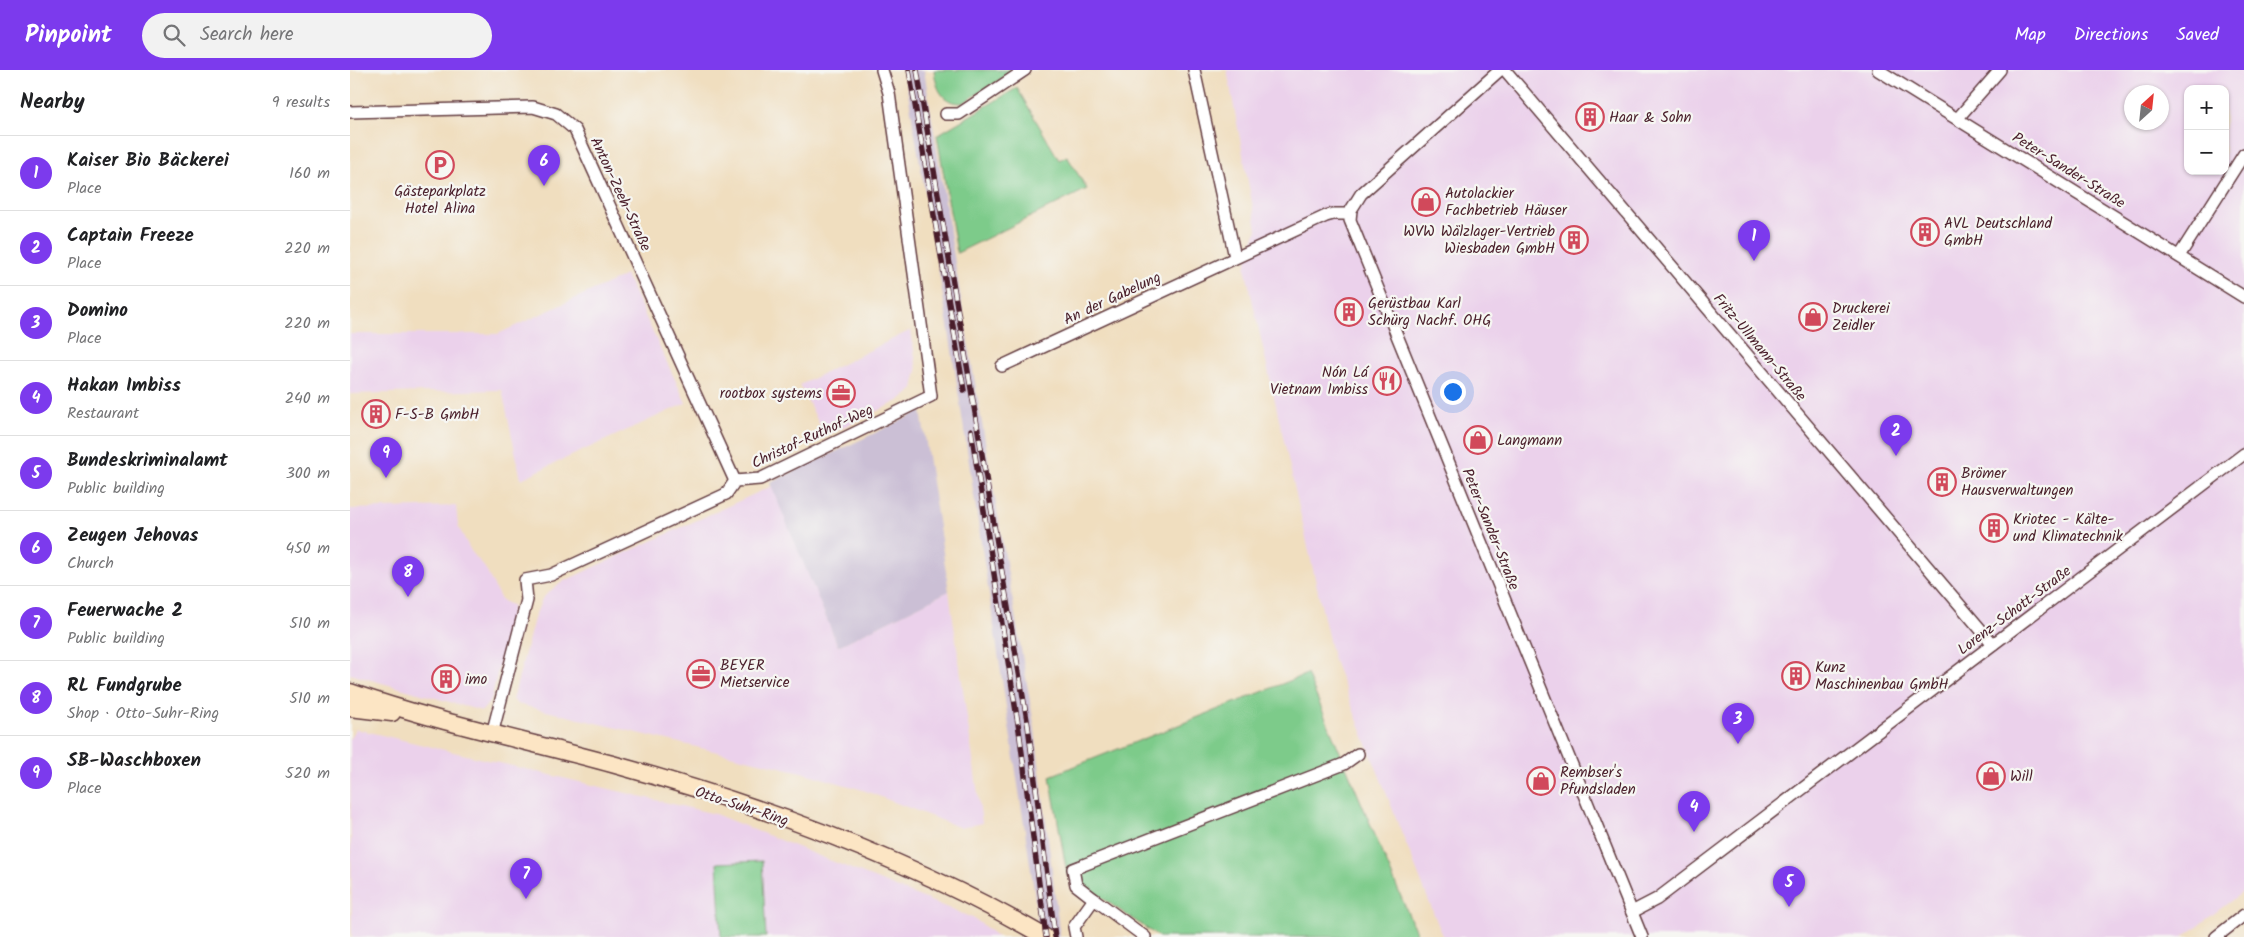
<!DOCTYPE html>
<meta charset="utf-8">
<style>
body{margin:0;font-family:Kalam,sans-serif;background:#f2f2f2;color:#202124}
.controls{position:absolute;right:15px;top:15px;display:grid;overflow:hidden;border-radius:10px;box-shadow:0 1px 4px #0004}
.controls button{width:45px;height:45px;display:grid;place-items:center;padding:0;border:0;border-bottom:1px solid #e0e0e0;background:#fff;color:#202124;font:25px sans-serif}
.compass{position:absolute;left:1774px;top:15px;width:45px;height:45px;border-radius:50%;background:#fff;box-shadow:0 1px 4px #0004;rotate:27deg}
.you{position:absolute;left:1102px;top:321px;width:18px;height:18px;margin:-12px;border:4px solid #fff;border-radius:50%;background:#1a73e8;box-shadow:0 0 0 8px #1a73e833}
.badge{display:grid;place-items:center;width:32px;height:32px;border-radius:50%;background:#7c3aed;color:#fff;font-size:16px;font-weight:700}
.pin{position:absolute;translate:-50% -41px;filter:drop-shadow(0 1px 2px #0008)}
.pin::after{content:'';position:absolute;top:26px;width:18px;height:15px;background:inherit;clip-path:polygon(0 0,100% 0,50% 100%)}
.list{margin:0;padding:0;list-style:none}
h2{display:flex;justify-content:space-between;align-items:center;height:65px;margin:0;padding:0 20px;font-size:21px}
h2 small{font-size:16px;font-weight:400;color:#757577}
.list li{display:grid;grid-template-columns:32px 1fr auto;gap:15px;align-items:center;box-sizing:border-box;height:75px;padding:0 20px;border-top:1px solid #e0e0e0}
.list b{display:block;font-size:19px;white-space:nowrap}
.list p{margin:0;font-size:16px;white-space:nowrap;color:#757577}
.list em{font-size:16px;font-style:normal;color:#757577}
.icon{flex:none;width:28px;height:28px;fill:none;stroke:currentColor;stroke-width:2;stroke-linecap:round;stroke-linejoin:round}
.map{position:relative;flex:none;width:1894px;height:867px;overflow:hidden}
header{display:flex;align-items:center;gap:30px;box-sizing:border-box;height:70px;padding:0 25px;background:#7c3aed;color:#fff}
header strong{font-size:24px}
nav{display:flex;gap:28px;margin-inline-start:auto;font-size:18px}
.search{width:350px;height:45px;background:#f2f2f2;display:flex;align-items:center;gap:12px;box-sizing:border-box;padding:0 18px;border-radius:28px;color:#757577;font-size:19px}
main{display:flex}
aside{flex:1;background:#fff}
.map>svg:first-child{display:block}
.built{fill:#ebd1eb;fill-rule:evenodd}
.industrial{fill:#cbbfd5}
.green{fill:#7dcb8a;stroke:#64755a}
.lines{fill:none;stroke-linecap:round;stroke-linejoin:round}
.street-casing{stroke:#633c41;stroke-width:14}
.secondary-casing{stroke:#633c41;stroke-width:19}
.street{stroke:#fff;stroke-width:11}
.secondary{stroke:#fce5c4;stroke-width:16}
.rail-casing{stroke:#4a1f2b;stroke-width:5.5}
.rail{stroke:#f6f6f2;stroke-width:4;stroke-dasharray:11;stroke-linecap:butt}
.labels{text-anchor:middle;stroke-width:4.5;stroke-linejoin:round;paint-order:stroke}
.poi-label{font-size:15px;fill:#4a1f2b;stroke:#f6f6f2;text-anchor:start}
.street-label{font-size:15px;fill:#4a1f2b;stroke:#f6f6f2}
</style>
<header>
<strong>Pinpoint</strong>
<div class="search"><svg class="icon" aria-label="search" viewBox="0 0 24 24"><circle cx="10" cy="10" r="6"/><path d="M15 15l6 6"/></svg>Search here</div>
<nav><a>Map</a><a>Directions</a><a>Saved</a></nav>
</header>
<main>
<aside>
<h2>Nearby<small>9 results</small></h2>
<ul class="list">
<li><span class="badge">1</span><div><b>Kaiser Bio Bäckerei</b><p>Place</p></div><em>160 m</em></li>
<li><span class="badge">2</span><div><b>Captain Freeze</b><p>Place</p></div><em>220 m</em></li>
<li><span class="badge">3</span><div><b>Domino</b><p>Place</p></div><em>220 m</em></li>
<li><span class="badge">4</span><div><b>Hakan Imbiss</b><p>Restaurant</p></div><em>240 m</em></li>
<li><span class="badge">5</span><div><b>Bundeskriminalamt</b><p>Public building</p></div><em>300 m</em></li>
<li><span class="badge">6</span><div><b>Zeugen Jehovas</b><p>Church</p></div><em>450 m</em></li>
<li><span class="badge">7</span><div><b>Feuerwache 2</b><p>Public building</p></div><em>510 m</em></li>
<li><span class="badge">8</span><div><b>RL Fundgrube</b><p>Shop · Otto-Suhr-Ring</p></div><em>510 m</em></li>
<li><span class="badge">9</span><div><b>SB-Waschboxen</b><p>Place</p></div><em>520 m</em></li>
</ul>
</aside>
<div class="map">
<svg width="1894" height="867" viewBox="0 0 1894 867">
<rect width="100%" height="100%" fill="#f6f6f2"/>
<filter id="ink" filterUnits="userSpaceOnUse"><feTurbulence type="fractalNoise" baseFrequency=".02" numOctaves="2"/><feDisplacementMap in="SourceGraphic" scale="10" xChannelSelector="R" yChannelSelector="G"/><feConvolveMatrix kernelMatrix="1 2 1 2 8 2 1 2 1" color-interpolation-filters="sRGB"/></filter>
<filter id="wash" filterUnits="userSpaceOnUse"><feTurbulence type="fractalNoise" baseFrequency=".0096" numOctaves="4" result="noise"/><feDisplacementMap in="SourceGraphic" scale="20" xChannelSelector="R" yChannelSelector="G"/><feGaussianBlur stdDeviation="1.12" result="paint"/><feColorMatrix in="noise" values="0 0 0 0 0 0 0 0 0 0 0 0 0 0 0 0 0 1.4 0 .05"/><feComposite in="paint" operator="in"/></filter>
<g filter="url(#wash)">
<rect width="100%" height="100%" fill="#f0debf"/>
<!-- built -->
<g class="built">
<path d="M877,0H1894V821L1833,867H1093L983,588L895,198L907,159ZM1838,19H1875V101H1838ZM1782,22H1812V52H1782Z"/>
<path d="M276,205L336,333L171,409L152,320L0,324V264H148Z"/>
<path d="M561,260L567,301L563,318L558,324L548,331L475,366L450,315Z"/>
<path d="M422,416L488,576L599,521L632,753L611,758L513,720L451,702L167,634L163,629L184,549L192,529L200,521L214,511Z"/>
<path d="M106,436L108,456L121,481L135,498L151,530L163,536L141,630L132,641L0,604V439Z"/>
<path d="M6,659L365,744L625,849L648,867H2L0,669Z"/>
</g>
<!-- industrial -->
<g class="industrial">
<path d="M554,0H574L615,255L685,660L710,867H689L684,820L599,261Z"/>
<path d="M571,341L599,521L488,576L420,413Z"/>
</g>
<!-- green -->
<g class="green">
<path d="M584,0H665L613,33C592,34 586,18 584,0Z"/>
<path d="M667,18L709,90L717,86L737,119L607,183L587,65Z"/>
<path d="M957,604L1068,867H809L717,804L700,706Z"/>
<path d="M412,791L416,867H371L367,793Z"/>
</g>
</g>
<g filter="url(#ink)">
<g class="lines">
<defs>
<g id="street">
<path d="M844,0L885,187"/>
<path d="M1150,0L1011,124L1001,140L1000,150L1292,867"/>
<path d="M1155,0L1643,574"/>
<path d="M1528,0L1894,227"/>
<path d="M0,42L183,37L206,44L225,60L385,411"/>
<path d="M596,44H609L675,0"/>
<path d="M1608,48L1650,0"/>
<path d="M1829,186L1894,84"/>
<path d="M652,296L976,146L983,144H999"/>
<path d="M142,664L177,530L175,510L201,505L376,424L385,411L410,409L581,326L539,23L532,0"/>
<path d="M744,829L726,815L723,799L994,694L1008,684"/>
<path d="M1282,842L1307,829L1894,384"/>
<path d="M726,867L724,857L744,829L795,867"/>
<path d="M1866,867L1894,845"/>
</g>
<g id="secondary">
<path d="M0,622C86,652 174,670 262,694C411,735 561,789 695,867"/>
<path d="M0,638L42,643"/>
</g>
</defs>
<!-- street casing -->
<use href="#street" class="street-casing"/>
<!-- secondary casing -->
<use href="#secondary" class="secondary-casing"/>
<!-- street -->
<use href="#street" class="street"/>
<!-- secondary -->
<use href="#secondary" class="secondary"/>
<defs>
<g id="rail">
<path d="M559,0L614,320"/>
<path d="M567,0L678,656L705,867"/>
<path d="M621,360L669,660L696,867"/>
</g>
</defs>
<!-- rail casing -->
<use href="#rail" class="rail-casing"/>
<!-- rail -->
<use href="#rail" class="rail"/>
</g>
</g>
<!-- icons -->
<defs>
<symbol id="building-ring" viewBox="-11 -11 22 22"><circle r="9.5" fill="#f6f6f2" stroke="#d1495b" stroke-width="1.5"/><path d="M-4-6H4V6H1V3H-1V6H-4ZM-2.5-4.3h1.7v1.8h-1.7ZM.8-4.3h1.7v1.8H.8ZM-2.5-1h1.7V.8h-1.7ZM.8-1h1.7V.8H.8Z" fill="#d1495b"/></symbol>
<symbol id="parking-ring" viewBox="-11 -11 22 22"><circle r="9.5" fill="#f6f6f2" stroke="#d1495b" stroke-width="1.5"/><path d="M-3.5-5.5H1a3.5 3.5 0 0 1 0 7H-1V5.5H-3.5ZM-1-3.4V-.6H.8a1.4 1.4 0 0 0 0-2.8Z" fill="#d1495b"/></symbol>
<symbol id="shop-ring" viewBox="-11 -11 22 22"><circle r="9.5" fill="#f6f6f2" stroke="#d1495b" stroke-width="1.5"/><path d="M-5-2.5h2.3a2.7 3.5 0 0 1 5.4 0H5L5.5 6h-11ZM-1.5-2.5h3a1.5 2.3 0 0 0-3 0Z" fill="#d1495b"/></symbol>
<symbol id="restaurant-ring" viewBox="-11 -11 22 22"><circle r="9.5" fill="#f6f6f2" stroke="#d1495b" stroke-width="1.5"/><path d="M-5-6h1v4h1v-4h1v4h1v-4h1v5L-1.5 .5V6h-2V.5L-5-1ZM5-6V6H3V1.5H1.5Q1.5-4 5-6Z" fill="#d1495b"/></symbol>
<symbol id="office-ring" viewBox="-11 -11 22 22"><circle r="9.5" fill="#f6f6f2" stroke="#d1495b" stroke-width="1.5"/><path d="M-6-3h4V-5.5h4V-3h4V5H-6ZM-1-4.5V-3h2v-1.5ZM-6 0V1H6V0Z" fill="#d1495b"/></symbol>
</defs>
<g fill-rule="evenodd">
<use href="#building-ring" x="1224" y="31" width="32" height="32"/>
<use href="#parking-ring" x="74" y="79" width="32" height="32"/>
<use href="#shop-ring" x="1060" y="116" width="32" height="32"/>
<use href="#building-ring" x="1559" y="146" width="32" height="32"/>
<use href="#building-ring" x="1208" y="154" width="32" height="32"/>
<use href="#building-ring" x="983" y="226" width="32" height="32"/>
<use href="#shop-ring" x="1447" y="231" width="32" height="32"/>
<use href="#restaurant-ring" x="1021" y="295" width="32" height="32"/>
<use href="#office-ring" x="475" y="307" width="32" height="32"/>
<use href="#building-ring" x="10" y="328" width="32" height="32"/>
<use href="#shop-ring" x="1112" y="354" width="32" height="32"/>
<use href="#building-ring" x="1576" y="396" width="32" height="32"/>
<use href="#building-ring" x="1628" y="442" width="32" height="32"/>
<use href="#office-ring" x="335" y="588" width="32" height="32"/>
<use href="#building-ring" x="1430" y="590" width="32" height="32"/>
<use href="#building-ring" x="80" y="593" width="32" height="32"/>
<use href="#shop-ring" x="1625" y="690" width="32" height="32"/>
<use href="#shop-ring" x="1175" y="695" width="32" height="32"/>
</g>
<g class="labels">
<!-- poi labels -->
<g class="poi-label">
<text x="1259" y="52">Haar &amp; Sohn</text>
<text x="90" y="126" text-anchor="middle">Gästeparkplatz<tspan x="90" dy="17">Hotel Alina</tspan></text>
<text x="1095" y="128">Autolackier<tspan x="1095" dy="17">Fachbetrieb Häuser</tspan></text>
<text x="1594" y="158">AVL Deutschland<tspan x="1594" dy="17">GmbH</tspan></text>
<text x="1205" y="166" text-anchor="end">WVW Wälzlager-Vertrieb<tspan x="1205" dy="17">Wiesbaden GmbH</tspan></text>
<text x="1018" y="238">Gerüstbau Karl<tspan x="1018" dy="17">Schürg Nachf. OHG</tspan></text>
<text x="1482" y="243">Druckerei<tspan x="1482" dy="17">Zeidler</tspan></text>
<text x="1018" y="307" text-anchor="end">Nón Lá<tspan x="1018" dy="17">Vietnam Imbiss</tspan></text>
<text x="472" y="328" text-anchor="end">rootbox systems</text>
<text x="45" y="349">F-S-B GmbH</text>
<text x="1147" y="375">Langmann</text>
<text x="1611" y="408">Brömer<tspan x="1611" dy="17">Hausverwaltungen</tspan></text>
<text x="1663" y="454">Kriotec - Kälte-<tspan x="1663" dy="17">und Klimatechnik</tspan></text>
<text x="370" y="600">BEYER<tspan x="370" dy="17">Mietservice</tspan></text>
<text x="1465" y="602">Kunz<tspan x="1465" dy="17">Maschinenbau GmbH</tspan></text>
<text x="115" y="614">imo</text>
<text x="1210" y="707">Rembser's<tspan x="1210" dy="17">Pfundsladen</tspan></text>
<text x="1660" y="711">Will</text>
</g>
<!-- street labels -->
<g class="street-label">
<text transform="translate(1719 100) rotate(32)" y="5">Peter-Sander-Straße</text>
<text transform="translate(271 124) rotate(65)" y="5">Anton-Zeeh-Straße</text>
<text transform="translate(762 228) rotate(-25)" y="5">An der Gabelung</text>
<text transform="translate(1410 277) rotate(50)" y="5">Fritz-Ullmann-Straße</text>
<text transform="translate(462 366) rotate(-25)" y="5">Christof-Ruthof-Weg</text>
<text transform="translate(1141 459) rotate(68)" y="5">Peter-Sander-Straße</text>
<text transform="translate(1664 540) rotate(-37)" y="5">Lorenz-Schott-Straße</text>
<text transform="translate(392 736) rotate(18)" y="5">Otto-Suhr-Ring</text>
</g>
</g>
</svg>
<div class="controls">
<button>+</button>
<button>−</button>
</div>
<svg class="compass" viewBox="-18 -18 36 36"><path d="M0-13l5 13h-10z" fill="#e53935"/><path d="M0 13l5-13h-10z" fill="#757577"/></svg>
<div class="you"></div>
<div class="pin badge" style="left:1404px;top:191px">1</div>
<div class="pin badge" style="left:1546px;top:386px">2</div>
<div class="pin badge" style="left:1388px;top:674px">3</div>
<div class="pin badge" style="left:1344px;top:762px">4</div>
<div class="pin badge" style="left:1439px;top:837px">5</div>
<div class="pin badge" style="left:194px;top:116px">6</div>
<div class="pin badge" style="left:176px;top:829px">7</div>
<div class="pin badge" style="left:58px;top:527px">8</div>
<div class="pin badge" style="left:36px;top:408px">9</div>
</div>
</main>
